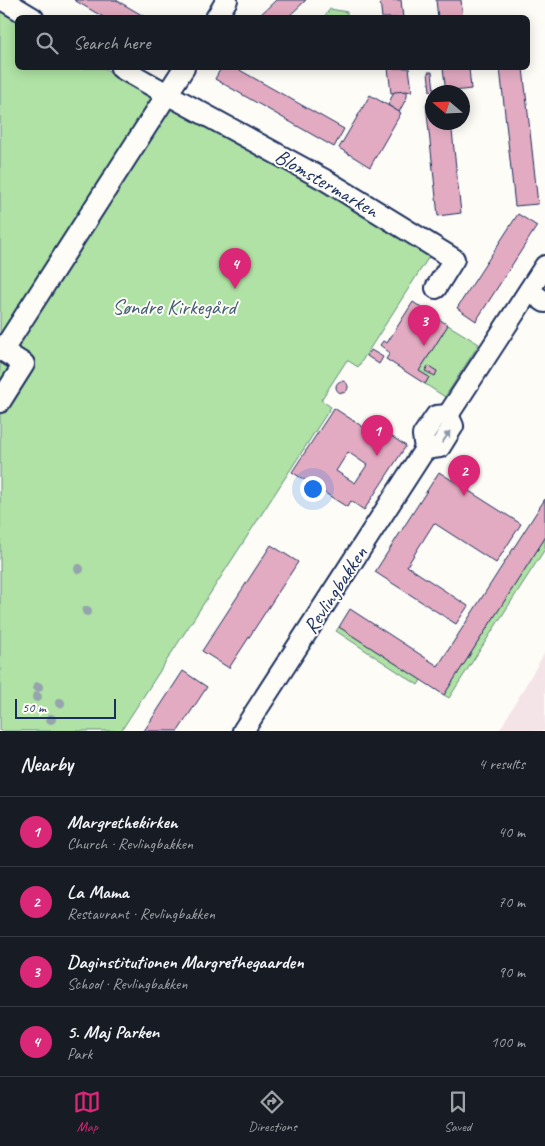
<!DOCTYPE html>
<meta charset="utf-8">
<style>
body{margin:0;font-family:Caveat,sans-serif;background:#20242c;color:#f1f3f6}
.compass{position:absolute;left:425px;top:85px;width:45px;height:45px;border-radius:50%;background:#171b24;box-shadow:0 2px 12px #0003;rotate:289deg}
.scale{position:absolute;left:15px;bottom:12px;width:101px;box-sizing:border-box;padding-left:5px;border:2px solid #1b2f5e;border-top:0;font-size:14px;line-height:18px;white-space:nowrap;color:#1b2f5e;-webkit-text-stroke:4px #fdfcf7;paint-order:stroke}
.you{position:absolute;left:312px;top:488px;width:18px;height:18px;margin:-12px;border:4px solid #fff;border-radius:50%;background:#1a73e8;box-shadow:0 0 0 8px #1a73e833}
.badge{display:grid;place-items:center;width:32px;height:32px;border-radius:50%;background:#db2777;color:#fff;font-size:16px;font-weight:700}
.pin{position:absolute;translate:-50% -41px;filter:drop-shadow(0 1px 2px #0008)}
.pin::after{content:'';position:absolute;top:26px;width:18px;height:15px;background:inherit;clip-path:polygon(0 0,100% 0,50% 100%)}
.list{margin:0;padding:0;list-style:none}
h2{display:flex;justify-content:space-between;align-items:center;height:65px;margin:0;padding:0 20px;font-size:21px}
h2 small{font-size:16px;font-weight:400;color:#9ea1a6}
.list li{display:grid;grid-template-columns:32px 1fr auto;gap:15px;align-items:center;box-sizing:border-box;height:70px;padding:0 20px;border-top:1px solid #363941}
.list b{display:block;font-size:19px;white-space:nowrap}
.list p{margin:0;font-size:16px;white-space:nowrap;color:#9ea1a6}
.list em{font-size:16px;font-style:normal;color:#9ea1a6}
.icon{flex:none;width:28px;height:28px;fill:none;stroke:currentColor;stroke-width:2;stroke-linecap:round;stroke-linejoin:round}
.map{position:relative;flex:none;width:545px;height:731px;overflow:hidden}
.search{position:absolute;background:#171b24;box-shadow:0 2px 12px #0003;left:15px;right:15px;top:15px;height:55px;display:flex;align-items:center;gap:12px;box-sizing:border-box;padding:0 18px;border-radius:8px;color:#9ea1a6;font-size:19px}
.sheet{height:345px;background:#171b24}
nav{display:flex;justify-content:space-around;align-items:center;box-sizing:border-box;height:70px;border-top:1px solid #363941;background:#171b24;font-size:14px;color:#9ea1a6}
nav a{display:grid;justify-items:center;gap:2px}
nav .on{color:#db2777}
.map>svg:first-child{display:block}
.built{fill:#f5e4e7}
.green{fill:#afe2a4;stroke:#658881}
.building{fill:#e2abc1;stroke:#1b2f5e;fill-rule:evenodd}
.lines{fill:none;stroke-linecap:round;stroke-linejoin:round}
.minor-casing{stroke:#1b2f5e;stroke-width:24}
.minor{stroke:#fdfcf7;stroke-width:20}
.tree{fill:#95a4ad}
.oneway{fill:#8c96aa}
.labels{text-anchor:middle;stroke-width:4;stroke-linejoin:round;paint-order:stroke}
.street-label{font-size:21px;fill:#1b2f5e;stroke:#fdfcf7}
.park-label{font-size:21px;fill:#405c70;stroke:#fdfcf7}
</style>
<div class="map">
<svg width="545" height="731" viewBox="0 0 545 731">
<rect width="100%" height="100%" fill="#fdfcf7"/>
<filter id="ink" filterUnits="userSpaceOnUse"><feTurbulence type="fractalNoise" baseFrequency=".02" numOctaves="2"/><feDisplacementMap in="SourceGraphic" scale="10" xChannelSelector="R" yChannelSelector="G"/><feConvolveMatrix kernelMatrix="1 2 1 2 8 2 1 2 1" color-interpolation-filters="sRGB"/></filter>
<g filter="url(#ink)">
<!-- built -->
<path class="built" d="M545,652V731H499Z"/>
<!-- green -->
<g class="green">
<path d="M0,9L17,19L18,68H104L432,252L358,367L347,360L321,400L331,407L121,731H0Z"/>
<path d="M330,9L347,12V17H324Z"/>
<path d="M448,325L479,344L445,397L425,384L429,377L419,371Z"/>
<path d="M545,538V549L449,698L444,695Z"/>
<path d="M339,627L421,680L418,685L336,631Z"/>
</g>
<!-- building -->
<g class="building">
<path d="M74,0H116L147,18H105Z"/>
<path d="M276,0H306L287,18H257Z"/>
<path d="M380,0H401L403,18H382Z"/>
<path d="M436,0H461L463,18H438Z"/>
<path d="M221,68H236L344,129L334,147L215,79Z"/>
<path d="M388,68H409L412,91L391,93Z"/>
<path d="M443,68H469L471,89L446,92Z"/>
<path d="M500,68H523L538,204L515,206Z"/>
<path d="M428,72H432L434,90L430,91Z"/>
<path d="M407,91V97L399,112L388,105L394,92Z"/>
<path d="M370,95L401,113L370,167L339,148Z"/>
<path d="M432,103V122H451L461,213L438,216L426,104Z"/>
<path d="M518,214L537,226L476,321L457,308Z"/>
<path d="M413,302L448,325L419,371L429,377L425,384L386,359L390,353L380,345L383,341L387,343Z"/>
<path d="M371,350L383,357L379,364L367,356Z"/>
<path d="M428,366L437,371L435,376L425,371Z"/>
<circle cx="342" cy="387" r="6"/>
<path d="M334,408L383,440L388,434L406,446L364,510L351,501L347,507L292,472ZM348,452L367,465L355,483L336,471Z"/>
<path d="M439,472L521,524L496,563L434,523L407,566L468,606L456,624L375,572Z"/>
<path d="M545,499V538L444,695L339,627L350,609L438,666Z"/>
<path d="M271,545L298,562L229,668L202,651Z"/>
<path d="M183,671L207,687L178,731H144Z"/>
</g>
<g class="lines">
<defs>
<g id="minor">
<path d="M3,0L33,18"/>
<path d="M216,18L227,0"/>
<path d="M121,68L167,94L327,181L454,259L436,288"/>
<path d="M529,291L545,302"/>
<path d="M0,349L24,364L0,402"/>
<path d="M3,350L184,68"/>
<path d="M448,415L545,266"/>
<path d="M425,449L440,447L453,426L448,415"/>
<path d="M243,731L425,449L423,435L436,416L448,415"/>
</g>
</defs>
<!-- minor casing -->
<use href="#minor" class="minor-casing"/>
<!-- minor -->
<use href="#minor" class="minor"/>
</g>
<!-- trees -->
<g class="tree">
<circle cx="79" cy="569" r="5"/>
<circle cx="87" cy="611" r="5"/>
<circle cx="38" cy="687" r="5"/>
<circle cx="37" cy="697" r="5"/>
<circle cx="60" cy="703" r="5"/>
<circle cx="51" cy="719" r="5"/>
</g>
<!-- one-way arrows -->
<defs><path id="oneway-solid" d="M-6-.8H1V-3.2L6.5 0L1 3.2V.8H-6Z" transform="scale(1.25)"/></defs>
<use class="oneway" href="#oneway-solid" transform="translate(446 437) rotate(-57)"/>
</g>
<g class="labels">
<!-- street labels -->
<g class="street-label">
<text transform="translate(327 183) rotate(30)" y="7">Blomstermarken</text>
<text transform="translate(335 590) rotate(-57)" y="7">Revlingbakken</text>
</g>
<!-- park labels -->
<g class="park-label">
<text x="174" y="314">Søndre Kirkegård</text>
</g>
</g>
</svg>
<svg class="compass" viewBox="-18 -18 36 36"><path d="M0-13l5 13h-10z" fill="#e53935"/><path d="M0 13l5-13h-10z" fill="#9ea1a6"/></svg>
<div class="scale">50 m</div>
<div class="you"></div>
<div class="pin badge" style="left:377px;top:456px">1</div>
<div class="pin badge" style="left:464px;top:496px">2</div>
<div class="pin badge" style="left:424px;top:346px">3</div>
<div class="pin badge" style="left:235px;top:289px">4</div>
<div class="search"><svg class="icon" aria-label="search" viewBox="0 0 24 24"><circle cx="10" cy="10" r="6"/><path d="M15 15l6 6"/></svg>Search here</div>
</div>
<section class="sheet">
<h2>Nearby<small>4 results</small></h2>
<ul class="list">
<li><span class="badge">1</span><div><b>Margrethekirken</b><p>Church · Revlingbakken</p></div><em>40 m</em></li>
<li><span class="badge">2</span><div><b>La Mama</b><p>Restaurant · Revlingbakken</p></div><em>70 m</em></li>
<li><span class="badge">3</span><div><b>Daginstitutionen Margrethegaarden</b><p>School · Revlingbakken</p></div><em>90 m</em></li>
<li><span class="badge">4</span><div><b>5. Maj Parken</b><p>Park</p></div><em>100 m</em></li>
</ul>
</section>
<nav>
<a class="on"><svg class="icon" aria-label="map" viewBox="0 0 24 24"><path d="M3 6l6-2 6 2 6-2v14l-6 2-6-2-6 2zM9 4v14M15 6v14"/></svg>Map</a>
<a><svg class="icon" aria-label="directions" viewBox="0 0 24 24"><path d="M12 3l9 9-9 9-9-9zM9 14v-3h6M13 9l2 2-2 2"/></svg>Directions</a>
<a><svg class="icon" aria-label="saved" viewBox="0 0 24 24"><path d="M7 4h10v16l-5-4-5 4z"/></svg>Saved</a>
</nav>
